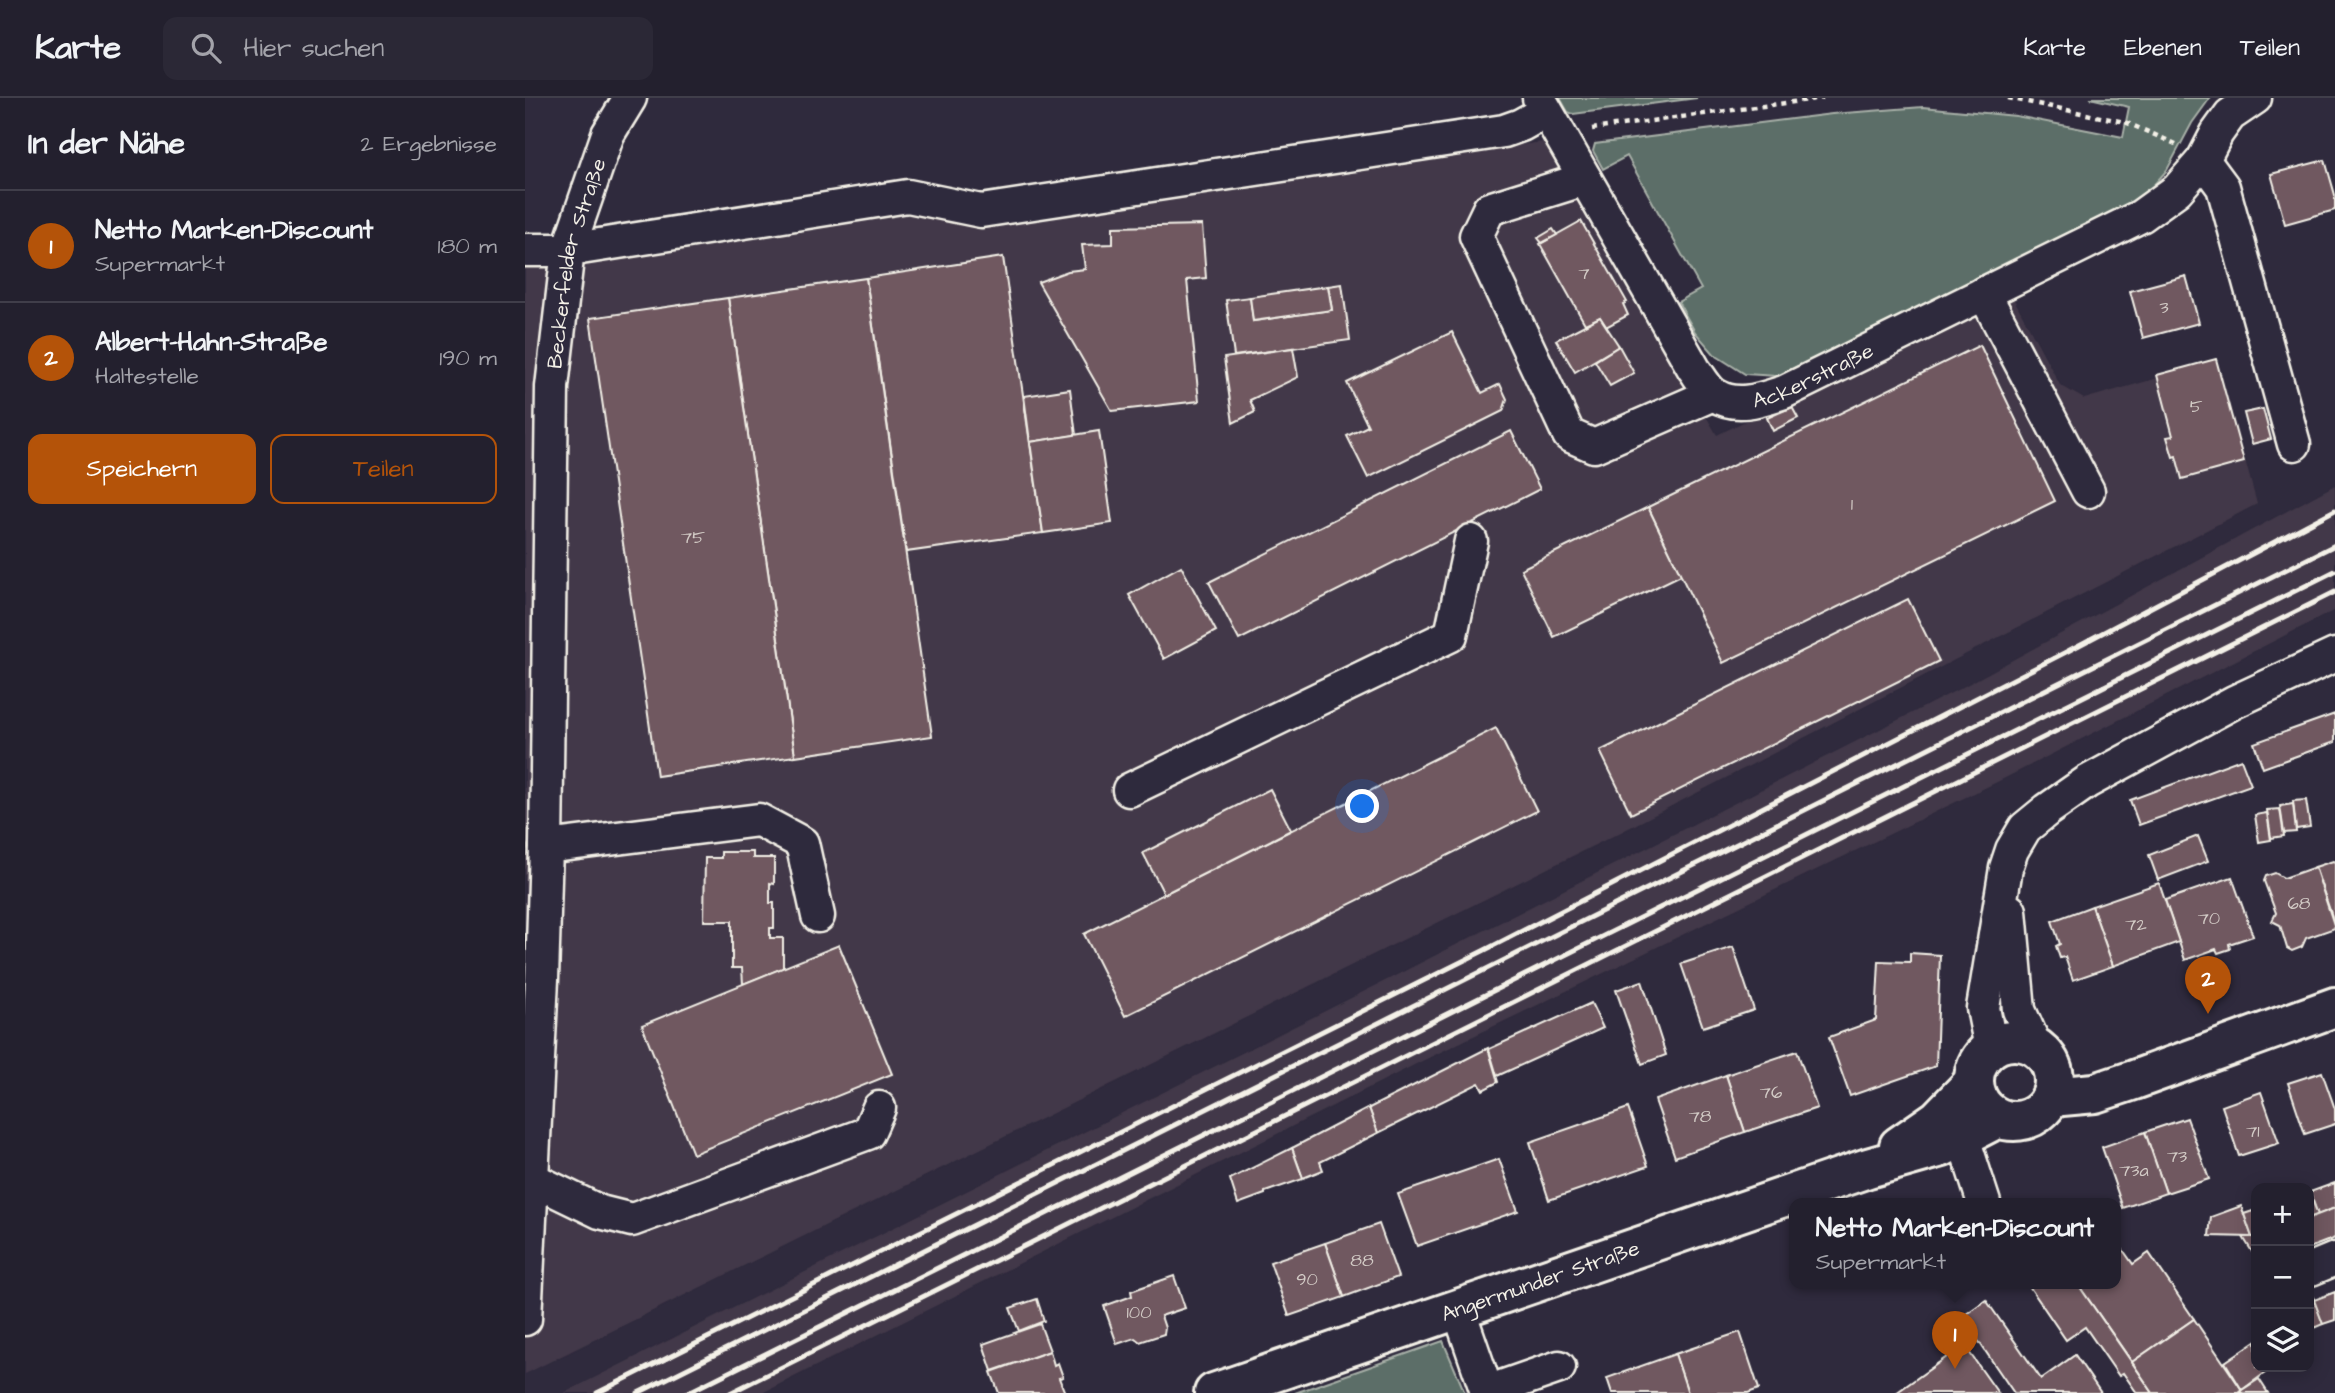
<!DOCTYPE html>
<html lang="de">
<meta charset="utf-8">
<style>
body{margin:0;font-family:"Architects Daughter",sans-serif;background:#2b2836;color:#f1f3f6}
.controls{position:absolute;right:21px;bottom:21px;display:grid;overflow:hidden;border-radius:14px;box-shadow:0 4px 18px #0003}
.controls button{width:63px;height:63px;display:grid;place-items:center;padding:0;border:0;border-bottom:2px solid #403e4a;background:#23202e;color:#f1f3f6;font:35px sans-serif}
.you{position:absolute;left:838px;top:709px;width:24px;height:24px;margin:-18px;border:5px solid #fff;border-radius:50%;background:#1a73e8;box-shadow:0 0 0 10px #1a73e833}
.badge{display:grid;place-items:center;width:46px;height:46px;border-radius:50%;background:#b45309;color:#fff;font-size:23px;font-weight:700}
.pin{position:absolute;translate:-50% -58px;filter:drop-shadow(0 2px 4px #0008)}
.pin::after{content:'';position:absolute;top:37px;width:24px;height:21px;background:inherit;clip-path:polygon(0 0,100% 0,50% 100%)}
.popup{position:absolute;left:1264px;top:1100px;width:332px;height:91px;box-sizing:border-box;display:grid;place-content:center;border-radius:14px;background:#23202e;filter:drop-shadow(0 2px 5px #0005);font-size:23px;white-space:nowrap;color:#a3a3aa}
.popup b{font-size:26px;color:#f1f3f6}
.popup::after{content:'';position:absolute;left:50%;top:100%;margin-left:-14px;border:14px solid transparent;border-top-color:#23202e}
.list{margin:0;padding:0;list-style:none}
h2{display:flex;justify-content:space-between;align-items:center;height:91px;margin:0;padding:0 28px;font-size:30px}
h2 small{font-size:23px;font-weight:400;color:#a3a3aa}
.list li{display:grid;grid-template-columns:46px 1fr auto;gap:21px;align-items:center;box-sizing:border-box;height:112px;padding:0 28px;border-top:2px solid #403e4a}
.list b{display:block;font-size:26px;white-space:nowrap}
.list p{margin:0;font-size:23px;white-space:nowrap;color:#a3a3aa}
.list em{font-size:23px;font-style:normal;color:#a3a3aa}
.actions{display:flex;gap:14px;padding:21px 28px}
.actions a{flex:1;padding:16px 0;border:2px solid #b45309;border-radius:14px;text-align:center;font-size:24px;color:#b45309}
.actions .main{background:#b45309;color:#fff}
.icon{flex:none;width:38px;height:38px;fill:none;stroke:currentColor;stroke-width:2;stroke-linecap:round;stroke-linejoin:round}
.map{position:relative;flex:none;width:1810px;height:1295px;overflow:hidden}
header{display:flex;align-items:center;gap:42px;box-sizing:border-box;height:98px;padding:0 35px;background:#23202e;border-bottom:2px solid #403e4a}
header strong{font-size:33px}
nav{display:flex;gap:38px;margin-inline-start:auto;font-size:24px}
.search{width:490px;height:63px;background:#2b2836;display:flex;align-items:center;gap:18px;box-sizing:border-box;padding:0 24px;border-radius:14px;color:#a3a3aa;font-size:26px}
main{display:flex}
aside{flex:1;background:#23202e}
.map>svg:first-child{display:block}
.built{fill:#423848}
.green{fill:#5b6e67;stroke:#a8b0a8;stroke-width:2}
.building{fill:#705861;stroke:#f4f1e8;stroke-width:2}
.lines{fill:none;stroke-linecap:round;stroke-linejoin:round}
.minor-casing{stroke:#f4f1e8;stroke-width:37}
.major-casing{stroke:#f4f1e8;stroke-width:44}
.path{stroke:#f4f1e8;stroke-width:4.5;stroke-dasharray:5 5;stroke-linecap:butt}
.minor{stroke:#2f2a3d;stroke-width:32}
.major{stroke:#2f2a3d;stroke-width:38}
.rail{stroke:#f4f1e8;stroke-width:5}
.labels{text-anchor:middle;stroke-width:6;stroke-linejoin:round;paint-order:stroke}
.number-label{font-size:18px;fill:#d3cbc6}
.street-label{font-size:21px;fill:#f4f1e8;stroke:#2f2a3d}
</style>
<header>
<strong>Karte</strong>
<div class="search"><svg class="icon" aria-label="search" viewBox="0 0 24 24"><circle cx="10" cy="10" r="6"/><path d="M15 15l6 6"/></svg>Hier suchen</div>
<nav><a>Karte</a><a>Ebenen</a><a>Teilen</a></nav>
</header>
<main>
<aside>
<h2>In der Nähe<small>2 Ergebnisse</small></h2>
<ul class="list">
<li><span class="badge">1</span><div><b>Netto Marken-Discount</b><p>Supermarkt</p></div><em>180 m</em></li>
<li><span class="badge">2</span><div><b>Albert-Hahn-Straße</b><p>Haltestelle</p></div><em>190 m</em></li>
</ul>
<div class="actions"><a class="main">Speichern</a><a>Teilen</a></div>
</aside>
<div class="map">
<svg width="1810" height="1295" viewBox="0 0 1810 1295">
<rect width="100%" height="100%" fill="#2f2a3d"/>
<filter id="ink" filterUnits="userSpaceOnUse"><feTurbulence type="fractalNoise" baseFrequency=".0143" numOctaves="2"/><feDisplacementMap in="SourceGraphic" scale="14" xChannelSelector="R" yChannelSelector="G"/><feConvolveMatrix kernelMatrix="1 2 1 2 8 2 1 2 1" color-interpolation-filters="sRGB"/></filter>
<g filter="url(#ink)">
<!-- built -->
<g class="built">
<path d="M1019,44L1192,337L1485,194L1535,287L1559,301L1693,263L1732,406L1094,735L0,1276V161Z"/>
<path d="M1810,387V512L1476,682L893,965L237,1295H39L856,885L1436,590Z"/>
</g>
<!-- green -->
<g class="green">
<path d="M1035,0H1172L1048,16L1043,14Z"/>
<path d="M1565,0H1685L1667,25L1642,72L1612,106L1269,276L1252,278L1220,276L1190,257L1170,234L1153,204L1176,191L1102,58L1078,71L1068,53L1070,46L1307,16L1398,9L1491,18L1598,39L1604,9Z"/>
<path d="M918,1243L940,1295H770Z"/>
</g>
<!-- building -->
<g class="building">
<path d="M1800,62L1810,97V112L1760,126L1746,76Z"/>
<path d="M1056,123L1102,204L1098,206L1103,217L1081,229L1075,219L1060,226L1015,146Z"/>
<path d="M677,127L681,180L662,182L674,303L587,313L513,184L543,173L560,171L557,147L588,146V129Z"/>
<path d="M1028,131L1032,137L1017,145L1013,140Z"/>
<path d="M478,159L518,435L381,454L341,180Z"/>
<path d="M1661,178L1674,225L1618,240L1605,193Z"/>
<path d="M341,180L407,638L270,658L203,200Z"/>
<path d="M817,186L825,242L709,258L701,202L725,199L728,223L807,212L803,188Z"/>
<path d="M803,188L807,212L728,223L725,199Z"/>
<path d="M203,200L270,658L132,678L65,220Z"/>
<path d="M1075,219L1094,248L1050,274L1031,242Z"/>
<path d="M927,234L957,295L975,286L982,301L978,313L843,380L822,338L843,328L822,285Z"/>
<path d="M1455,247L1530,403L1198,565L1123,409Z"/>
<path d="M1094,248L1109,275L1085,288L1070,263Z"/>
<path d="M768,250L773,279L725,302L730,314L708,325L699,260Z"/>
<path d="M1691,261L1719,364L1657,381L1651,358L1648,359L1642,339L1648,338L1632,277Z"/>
<path d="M545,291L551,337L505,344L499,298Z"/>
<path d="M1267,309L1273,320L1248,333L1242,320Z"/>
<path d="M1738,311L1746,341L1727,346L1719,315Z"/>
<path d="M574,333L587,425L518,435L505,344Z"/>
<path d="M986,333L1015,391L714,542L684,484Z"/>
<path d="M1123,409L1156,477L1029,539L996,471Z"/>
<path d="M656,468L691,533L639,561L604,497Z"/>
<path d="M1383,501L1414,563L1106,716L1075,653Z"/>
<path d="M1810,616V644L1738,670L1729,645Z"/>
<path d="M971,630L1012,713L600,918L559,836Z"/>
<path d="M1716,661L1726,687L1614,727L1605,702Z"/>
<path d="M745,691L766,732L639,796L618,755Z"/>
<path d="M1781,702L1785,729L1771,731L1768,703Z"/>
<path d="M1768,706L1771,734L1759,735L1755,708Z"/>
<path d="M1755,711L1759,738L1746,740L1742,712Z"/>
<path d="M1742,715L1746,742L1734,744L1730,717Z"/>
<path d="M1673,738L1683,763L1633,782L1624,757Z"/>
<path d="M196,754H228V760H249V786L245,785V805H249V830H245V840H258V870L218,886L217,870H207V823H179L180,760H196Z"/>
<path d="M1808,763L1810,764V827L1790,769Z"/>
<path d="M1790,769L1810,830L1781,840L1777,849L1767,853L1762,850L1755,827L1747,823L1751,815L1739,783L1741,778L1750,775L1759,780Z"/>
<path d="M1707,779L1728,838L1704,846L1705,851L1693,855L1691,851L1660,862L1640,802Z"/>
<path d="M1634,785L1654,844L1588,868L1567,808Z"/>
<path d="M1567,808L1588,868L1548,882L1540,859L1535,860L1531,848L1535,846L1527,823Z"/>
<path d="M314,847L367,976L168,1056L117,927Z"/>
<path d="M1208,849L1229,912L1178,929L1156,866Z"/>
<path d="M1385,855L1415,857L1411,968L1325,998L1304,939L1351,922L1354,863L1385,864Z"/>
<path d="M1117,883L1141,957L1117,966L1091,892Z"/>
<path d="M1066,905L1078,930L972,978L964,951Z"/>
<path d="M963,950L973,984L958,992L954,985L853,1035L844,1010Z"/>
<path d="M1272,953L1292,1010L1220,1034L1201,977Z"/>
<path d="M1797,974L1810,1011V1026L1780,1036L1763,985Z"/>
<path d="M1201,977L1220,1034L1150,1059L1130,1002Z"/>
<path d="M1736,994L1754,1045L1714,1058L1697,1008Z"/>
<path d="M844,1010L853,1035L795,1064L798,1072L778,1080L767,1050Z"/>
<path d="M1103,1010L1123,1068L1024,1102L1005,1044Z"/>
<path d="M1662,1020L1684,1081L1641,1095L1620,1034Z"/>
<path d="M1620,1034L1641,1095L1598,1110L1577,1049Z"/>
<path d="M767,1050L778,1081L740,1094V1096L713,1106L705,1081Z"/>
<path d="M974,1061L993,1113L892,1148L873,1096Z"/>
<path d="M1810,1085V1110L1793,1117L1785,1094Z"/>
<path d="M1784,1094L1793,1117L1784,1120Z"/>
<path d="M1716,1108L1727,1139L1684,1138L1686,1119Z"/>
<path d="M1810,1110V1140L1784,1150V1120Z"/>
<path d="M1731,1112V1139H1727L1719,1116Z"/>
<path d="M854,1126L873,1179L819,1199L800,1145Z"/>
<path d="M1718,1139H1731V1160Z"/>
<path d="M1591,1142L1608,1166L1624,1155L1669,1221L1607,1264L1552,1185H1591Z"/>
<path d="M800,1145L819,1199L764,1218L745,1164Z"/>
<path d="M649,1178L660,1210L636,1218L640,1230L639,1236L615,1244L610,1240L592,1246L579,1208L607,1198L606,1193Z"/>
<path d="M1502,1185H1552L1628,1295H1612L1598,1275L1594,1278L1560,1229L1541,1242Z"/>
<path d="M1784,1193L1789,1201L1798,1226L1784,1232Z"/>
<path d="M1810,1194V1222L1798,1226L1789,1202Z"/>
<path d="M512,1201L519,1223L494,1233L485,1210Z"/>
<path d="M1461,1202L1516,1281L1550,1257L1576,1295H1489L1437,1219Z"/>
<path d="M1669,1221L1717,1292L1713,1295H1628L1607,1264Z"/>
<path d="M515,1226L525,1253L467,1273L458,1246Z"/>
<path d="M1215,1234L1234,1291L1223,1295H1163L1150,1256Z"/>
<path d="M1731,1243V1269H1748L1717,1292L1700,1264Z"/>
<path d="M1439,1247L1473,1295H1371Z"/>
<path d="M525,1253L529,1267L533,1265L538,1279L534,1280L540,1295H474L466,1274Z"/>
<path d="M1150,1256L1163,1295H1087L1082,1280Z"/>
<path d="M1734,1281L1743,1295H1714L1717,1292Z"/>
</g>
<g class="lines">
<defs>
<g id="minor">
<path id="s1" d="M1014,0L1169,271C1175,279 1182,292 1190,297C1212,311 1237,301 1259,294L1616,118L1652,92L1678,62L1692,35L1705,17L1730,0"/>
<path d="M1678,62L1698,89L1769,346"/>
<path d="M1060,81L964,111L951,138L1044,337L1069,348L1188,296"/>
<path d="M0,152H43L383,98L456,113L979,33L996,27L1021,13"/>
<path d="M1459,195L1563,393"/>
<path d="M604,692L926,537L946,443"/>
<path d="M21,749L234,722L277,745L293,818"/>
<path d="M1485,813L1494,912L1511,950"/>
<path d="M1466,950L1458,910L1481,770L1487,752L1500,730L1522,712L1562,684L1709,604L1810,557"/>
<path d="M1437,1037L1459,1105"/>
<path d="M7,1081L75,1114L107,1122L343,1035L354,1010"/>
<path d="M1786,1171L1810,1161"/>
<path d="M933,1210L962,1294L1034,1269"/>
<path id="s2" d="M0,1221L17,881L21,749L27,289L43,152L83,36L105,0"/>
</g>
<g id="major">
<circle cx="1489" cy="983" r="40"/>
<path d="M1526,999L1570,995L1609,982L1810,909"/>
<path d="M1374,1048L1413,1021L1449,984"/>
<path id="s3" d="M689,1295L1343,1070L1417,1049L1473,1020"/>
</g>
</defs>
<!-- minor casing -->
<use href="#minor" class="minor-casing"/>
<!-- major casing -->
<use href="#major" class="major-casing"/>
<!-- path -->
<g class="path">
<path d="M1483,0L1600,24L1653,47"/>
<path d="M1067,31L1298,0"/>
</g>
<!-- minor -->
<use href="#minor" class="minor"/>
<!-- major -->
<use href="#major" class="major"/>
<!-- rail -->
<g class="rail">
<path d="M72,1295L960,852L1541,554L1810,412"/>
<path d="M113,1295L1810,447"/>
<path d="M162,1295L1810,473"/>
<path d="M205,1295L1810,494"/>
</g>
</g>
</g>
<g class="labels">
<!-- number labels -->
<g class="number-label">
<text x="1059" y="181">7</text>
<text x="1639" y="215">3</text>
<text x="1671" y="314">5</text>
<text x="1327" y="412">1</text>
<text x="168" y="445">75</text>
<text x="1774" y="811">68</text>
<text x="1684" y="826">70</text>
<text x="1611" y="832">72</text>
<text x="1246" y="1000">76</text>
<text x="1175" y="1024">78</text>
<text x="1728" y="1039">71</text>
<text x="1652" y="1064">73</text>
<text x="1609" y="1078">73a</text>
<text x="837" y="1168">88</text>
<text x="782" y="1187">90</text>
<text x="614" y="1220">100</text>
</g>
<!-- street labels -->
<g class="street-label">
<text dy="7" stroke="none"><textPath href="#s2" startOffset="1059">Beckerfelder Straße</textPath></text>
<text dy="7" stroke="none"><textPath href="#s1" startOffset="450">Ackerstraße</textPath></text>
<text dy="7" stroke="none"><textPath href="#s3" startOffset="345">Angermunder Straße</textPath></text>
</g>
</g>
</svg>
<div class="controls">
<button>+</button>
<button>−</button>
<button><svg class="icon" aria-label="layers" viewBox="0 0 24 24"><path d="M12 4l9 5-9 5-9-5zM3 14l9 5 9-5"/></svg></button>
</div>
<div class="you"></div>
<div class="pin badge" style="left:1430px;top:1271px">1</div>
<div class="popup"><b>Netto Marken-Discount</b>Supermarkt</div>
<div class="pin badge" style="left:1683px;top:916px">2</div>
</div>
</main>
